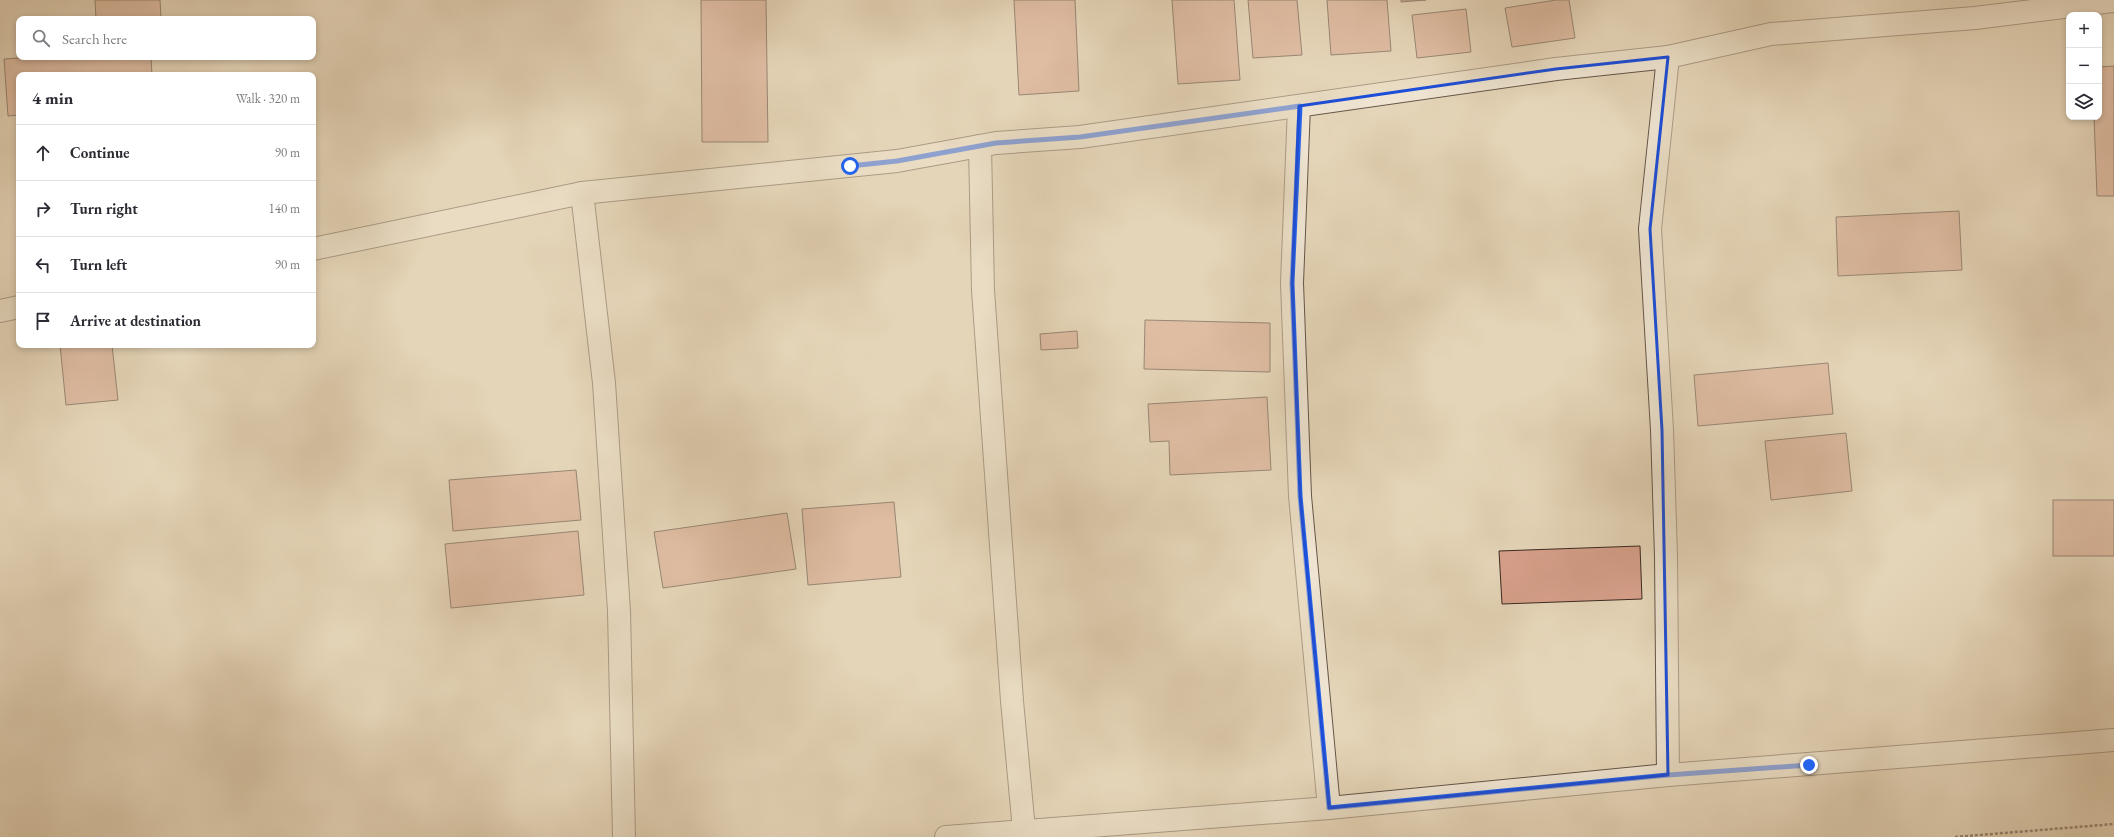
<!DOCTYPE html>
<meta charset="utf-8">
<style>
body{margin:0;font-family:"EB Garamond",serif;background:#f2f2f3;color:#2b2b33}
.controls{position:absolute;right:12px;top:12px;display:grid;overflow:hidden;border-radius:8px;box-shadow:0 2px 6px #0003}
.controls button{width:36px;height:36px;display:grid;place-items:center;padding:0;border:0;border-bottom:1px solid #e1e1e2;background:#fff;color:#2b2b33;font:20px sans-serif}
.stop{position:absolute;width:12px;height:12px;margin:-9px;border:3px solid #2563eb;border-radius:50%;background:#fff}
.stop.end{background:#2563eb;border-color:#fff;box-shadow:0 1px 4px #0008}
.list{margin:0;padding:0;list-style:none}
h2{display:flex;justify-content:space-between;align-items:center;height:52px;margin:0;padding:0 16px;font-size:17px}
h2 small{font-size:13px;font-weight:400;color:#7c7c81}
.list li{display:grid;grid-template-columns:26px 1fr auto;gap:12px;align-items:center;box-sizing:border-box;height:56px;padding:0 16px;border-top:1px solid #e1e1e2}
.list b{display:block;font-size:15px;white-space:nowrap}
.list em{font-size:13px;font-style:normal;color:#7c7c81}
.icon{flex:none;width:22px;height:22px;fill:none;stroke:currentColor;stroke-width:2;stroke-linecap:round;stroke-linejoin:round}
.map{position:relative;flex:none;width:2114px;height:837px;overflow:hidden}
.search{position:absolute;background:#fff;box-shadow:0 2px 6px #0003;left:16px;top:16px;width:300px;height:44px;display:flex;align-items:center;gap:10px;box-sizing:border-box;padding:0 14px;border-radius:8px;color:#7c7c81;font-size:15px}
.panel{position:absolute;background:#fff;box-shadow:0 2px 6px #0003;left:16px;top:72px;width:300px;height:276px;border-radius:8px}
.map>svg:first-child{display:block}
.building{fill:#d7a08b;stroke:#3a2a22}
.lines{fill:none;stroke-linecap:round;stroke-linejoin:round}
.minor-casing{stroke:#655548;stroke-width:24}
.path{stroke:#3a2a22;stroke-width:2.5;stroke-dasharray:3 2;stroke-linecap:butt}
.minor{stroke:#eee4d1;stroke-width:22}
.route{stroke:#2563eb;stroke-width:5}
.marked{fill:none;stroke:#1d4ed8;stroke-width:3;stroke-linejoin:round}
</style>
<div class="map">
<svg width="2114" height="837" viewBox="0 0 2114 837">
<rect width="100%" height="100%" fill="#e5d5b8"/>
<filter id="stains"><feTurbulence type="fractalNoise" baseFrequency=".005" numOctaves="4"/><feColorMatrix values="0 0 0 0 .2 0 0 0 0 .09 0 0 0 0 .02 0 0 0 .5 -.17"/></filter>
<radialGradient id="worn" r=".72"><stop offset=".6" stop-color="#630" stop-opacity="0"/><stop offset="1" stop-color="#630" stop-opacity=".3"/></radialGradient>
<!-- building -->
<g class="building">
<path d="M95,0H160L161,19H96Z"/>
<path d="M701,0H766L768,142H702Z"/>
<path d="M1014,0H1075L1079,91L1019,95Z"/>
<path d="M1172,0H1234L1240,80L1178,84Z"/>
<path d="M1248,0H1297L1302,55L1253,58Z"/>
<path d="M1327,0H1387L1391,51L1331,55Z"/>
<path d="M1401,0H1426L1401,2Z"/>
<path d="M1556,0H1569L1575,38L1512,47L1505,8Z"/>
<path d="M1466,9L1471,52L1417,58L1412,15Z"/>
<path d="M34,57H151L152,75H19V115L8,116L4,59Z"/>
<path d="M2114,66V196H2097L2094,117H2099V67Z"/>
<path d="M1959,211L1962,270L1838,276L1836,217Z"/>
<path d="M1145,320L1270,323V372L1144,369Z"/>
<path d="M1077,331L1078,348L1041,350L1040,334Z"/>
<path d="M60,345H112L118,400L66,405Z"/>
<path d="M1828,363L1833,414L1698,426L1694,375Z"/>
<path d="M1267,397L1271,470L1170,475L1169,441L1150,442L1148,404Z"/>
<path d="M1846,433L1852,491L1771,500L1765,441Z"/>
<path d="M576,470L581,520L453,531L449,480Z"/>
<rect x="2053" y="500" width="61" height="56"/>
<path d="M894,502L901,577L808,585L802,509Z"/>
<path d="M787,513L796,569L663,588L654,532Z"/>
<path d="M578,531L584,595L451,608L445,544Z"/>
<path d="M1640,546L1642,599L1502,604L1499,551Z"/>
</g>
<g class="lines">
<defs>
<g id="minor">
<path d="M1668,57L1650,229L1662,430L1666,556L1668,775"/>
<path d="M1299,106L1292,283L1300,496L1329,808"/>
<path d="M980,146L983,290L1012,701L1024,830"/>
<path d="M582,193L604,383L619,611L624,837"/>
<path d="M313,249L582,193L897,161L996,143L1080,137L1556,69L1668,57L1771,34L1975,18L2114,1"/>
<path d="M0,311L19,307"/>
<path d="M946,837L1329,808L1668,775L2114,740"/>
</g>
</defs>
<!-- minor casing -->
<use href="#minor" class="minor-casing"/>
<!-- path -->
<path class="path" d="M1955,837L2114,824"/>
<!-- minor -->
<use href="#minor" class="minor"/>
</g>
<g class="lines">
<!-- route -->
<path class="route" d="M850,166L897,161L996,143L1080,137L1300,106L1292,283L1300,496L1329,808L1668,775L1809,765"/>
</g>
<!-- marked area -->
<path d="M0 0H2114V837H0ZM1668,57L1650,229L1662,430L1668,775L1329,808L1300,496L1292,283L1299,106L1556,69Z" fill="#e5d5b8" fill-opacity=".55" fill-rule="evenodd"/>
<path class="marked" d="M1668,57L1650,229L1662,430L1668,775L1329,808L1300,496L1292,283L1299,106L1556,69Z"/>
<rect width="100%" height="100%" filter="url(#stains)"/>
<rect width="100%" height="100%" fill="url(#worn)"/>
</svg>
<div class="controls">
<button>+</button>
<button>−</button>
<button><svg class="icon" aria-label="layers" viewBox="0 0 24 24"><path d="M12 4l9 5-9 5-9-5zM3 14l9 5 9-5"/></svg></button>
</div>
<div class="stop" style="left:850px;top:166px"></div>
<div class="stop end" style="left:1809px;top:765px"></div>
<div class="search"><svg class="icon" aria-label="search" viewBox="0 0 24 24"><circle cx="10" cy="10" r="6"/><path d="M15 15l6 6"/></svg>Search here</div>
<section class="panel">
<h2>4 min<small>Walk · 320 m</small></h2>
<ul class="list">
<li><svg class="icon" aria-label="ahead" viewBox="0 0 24 24"><path d="M12 20V5M6 11l6-6 6 6"/></svg><div><b>Continue</b></div><em>90 m</em></li>
<li><svg class="icon" aria-label="right" viewBox="0 0 24 24"><path d="M7 20v-9h11M14 6l5 5-5 5"/></svg><div><b>Turn right</b></div><em>140 m</em></li>
<li><svg class="icon" aria-label="left" viewBox="0 0 24 24"><path d="M17 20v-9H6M10 6l-5 5 5 5"/></svg><div><b>Turn left</b></div><em>90 m</em></li>
<li><svg class="icon" aria-label="arrive" viewBox="0 0 24 24"><path d="M6 21V4h12l-3 4 3 4H6"/></svg><div><b>Arrive at destination</b></div></li>
</ul>
</section>
</div>
